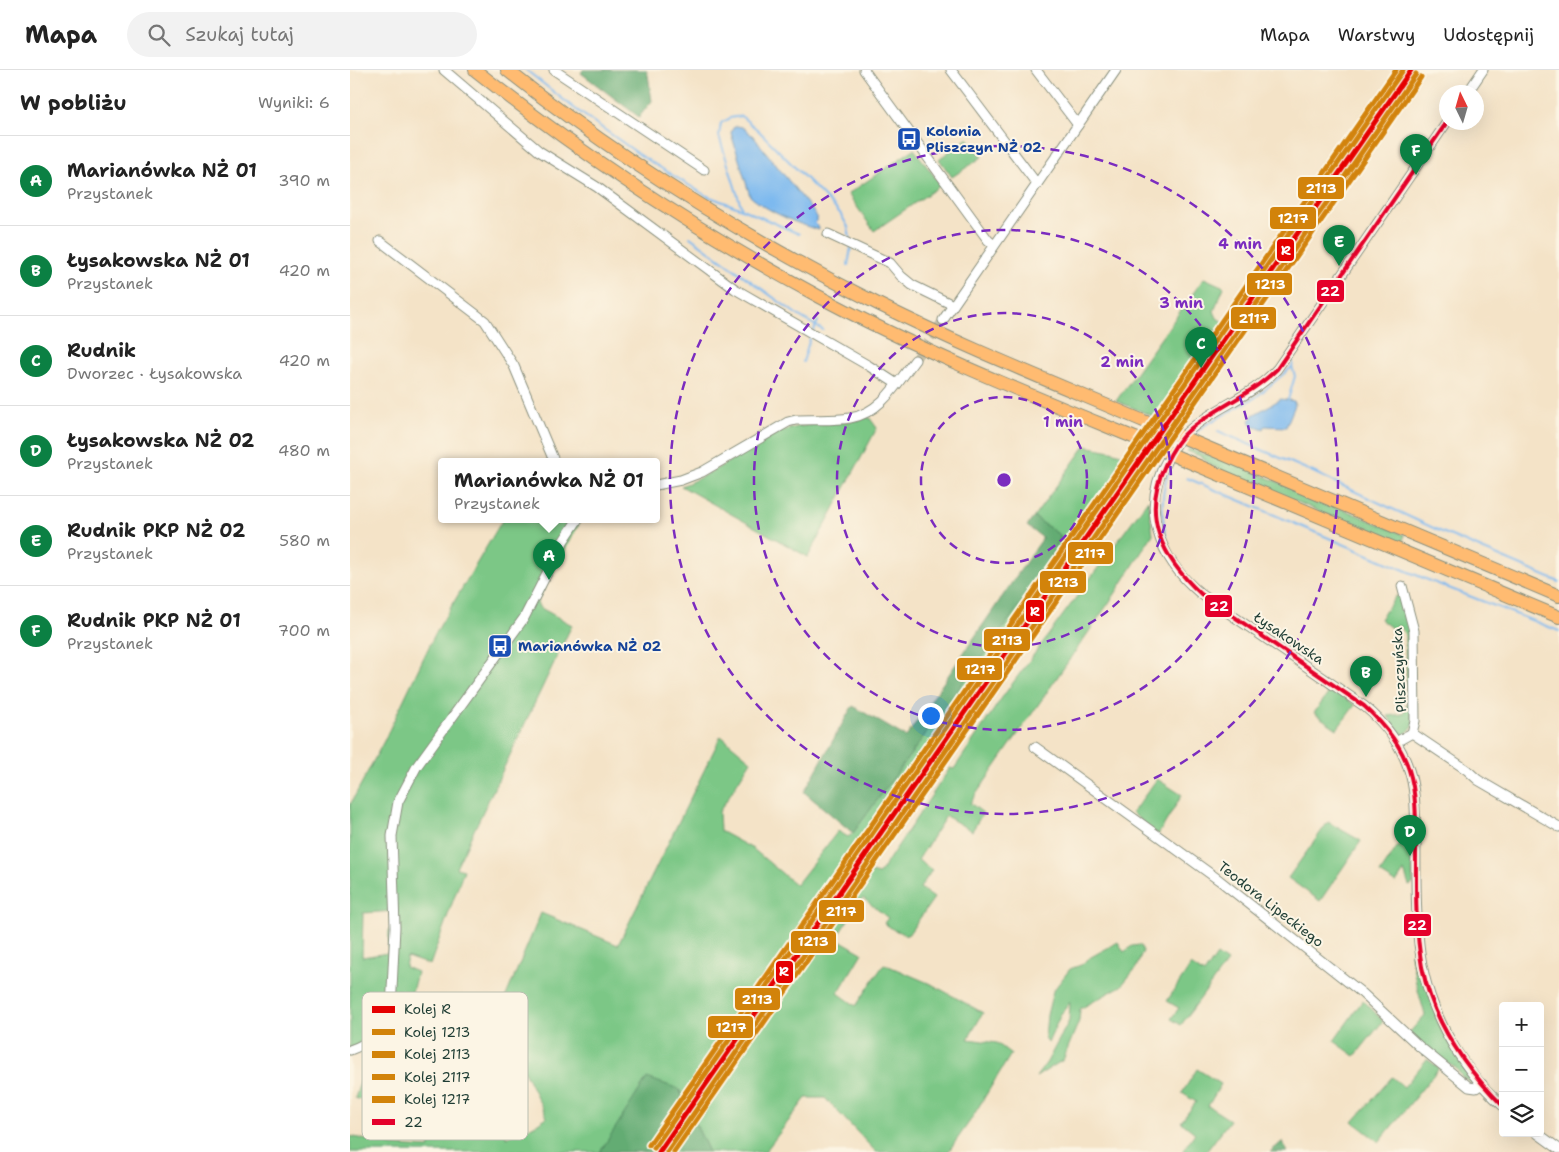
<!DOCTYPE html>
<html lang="pl">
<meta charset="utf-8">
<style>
body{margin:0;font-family:"Shantell Sans",sans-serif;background:#f2f2f2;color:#222}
.controls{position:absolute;right:15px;bottom:15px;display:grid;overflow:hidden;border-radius:5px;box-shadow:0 5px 20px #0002}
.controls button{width:45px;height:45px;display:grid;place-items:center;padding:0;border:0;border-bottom:1px solid #e0e0e0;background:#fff;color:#222;font:25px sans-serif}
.compass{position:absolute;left:1089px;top:15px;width:45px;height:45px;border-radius:50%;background:#fff;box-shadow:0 5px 20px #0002;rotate:355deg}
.you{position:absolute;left:580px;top:645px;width:18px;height:18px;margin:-12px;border:4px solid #fff;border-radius:50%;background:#1a73e8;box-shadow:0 0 0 8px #1a73e833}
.badge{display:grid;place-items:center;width:32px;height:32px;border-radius:50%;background:#0b8043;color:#fff;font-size:16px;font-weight:700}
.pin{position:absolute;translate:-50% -41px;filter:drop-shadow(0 1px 2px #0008)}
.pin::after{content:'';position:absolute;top:26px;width:18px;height:15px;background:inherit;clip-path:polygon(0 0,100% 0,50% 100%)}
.popup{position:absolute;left:88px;top:388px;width:222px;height:65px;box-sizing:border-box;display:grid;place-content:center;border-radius:5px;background:#fff;filter:drop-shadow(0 1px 4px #0005);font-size:16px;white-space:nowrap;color:#767676}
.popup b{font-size:19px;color:#222}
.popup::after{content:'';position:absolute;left:50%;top:100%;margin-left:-10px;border:10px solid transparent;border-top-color:#fff}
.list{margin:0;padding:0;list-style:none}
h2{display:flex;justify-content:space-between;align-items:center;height:65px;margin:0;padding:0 20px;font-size:21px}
h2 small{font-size:16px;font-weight:400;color:#767676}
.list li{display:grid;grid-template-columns:32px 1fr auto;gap:15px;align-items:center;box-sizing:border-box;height:90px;padding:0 20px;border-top:1px solid #e0e0e0}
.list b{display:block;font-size:19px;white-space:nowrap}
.list p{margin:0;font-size:16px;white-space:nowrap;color:#767676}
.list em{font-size:16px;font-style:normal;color:#767676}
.icon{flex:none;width:28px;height:28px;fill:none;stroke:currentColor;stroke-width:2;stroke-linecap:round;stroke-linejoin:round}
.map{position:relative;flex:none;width:1209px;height:1082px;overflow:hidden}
header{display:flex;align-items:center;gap:30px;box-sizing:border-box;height:70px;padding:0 25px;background:#fff;border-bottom:1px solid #e0e0e0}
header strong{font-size:24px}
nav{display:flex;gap:28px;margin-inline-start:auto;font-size:18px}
.search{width:350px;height:45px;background:#f2f2f2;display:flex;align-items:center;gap:12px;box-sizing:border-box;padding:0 18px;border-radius:28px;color:#767676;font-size:19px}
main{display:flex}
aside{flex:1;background:#fff}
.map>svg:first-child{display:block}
.green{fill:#7bc786;stroke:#4d825d;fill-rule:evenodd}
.forest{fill:#64ac73;stroke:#427454}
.water{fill:#7db9ef;stroke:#4e7b92}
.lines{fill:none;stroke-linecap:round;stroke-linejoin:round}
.stream{stroke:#7db9ef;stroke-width:2}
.minor-tunnel{stroke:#c9c2aa;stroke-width:9;stroke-dasharray:9 4.5;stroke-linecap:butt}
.minor-casing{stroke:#8a907e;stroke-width:11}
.highway-casing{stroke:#8a907e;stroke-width:14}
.minor{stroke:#fff;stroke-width:9}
.highway{stroke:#ffbb71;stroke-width:12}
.highway-bridge-casing{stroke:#8a907e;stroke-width:14;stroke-linecap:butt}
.highway-bridge{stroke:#ffbb71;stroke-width:12}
.bus-1-casing{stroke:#fcf5e5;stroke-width:8}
.bus-1{stroke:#e4002b;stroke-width:4}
.rail-1-casing{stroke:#fcf5e5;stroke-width:9}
.rail-2-casing{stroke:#fcf5e5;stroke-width:9}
.rail-3-casing{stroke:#fcf5e5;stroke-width:9}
.rail-4-casing{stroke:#fcf5e5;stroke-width:9}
.rail-5-casing{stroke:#fcf5e5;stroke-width:9}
.rail-1{stroke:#e50000;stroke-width:5}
.rail-2{stroke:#d2830a;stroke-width:5}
.rail-3{stroke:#d2830a;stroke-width:5}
.rail-4{stroke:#d2830a;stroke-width:5}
.rail-5{stroke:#d2830a;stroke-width:5}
.ring{fill:none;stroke:#7b2cbf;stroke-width:2.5;stroke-dasharray:9 6}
.labels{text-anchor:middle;stroke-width:4;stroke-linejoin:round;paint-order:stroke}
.transit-label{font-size:14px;font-weight:bold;fill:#164399;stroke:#fcf5e5;text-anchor:start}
.street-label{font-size:14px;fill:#1f3d34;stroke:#fcf5e5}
.key{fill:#fcf5e5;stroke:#babeb0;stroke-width:1}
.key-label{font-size:14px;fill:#1f3d34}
.centre{fill:#7b2cbf;stroke:#fcf5e5;stroke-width:2.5}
.ring-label{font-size:15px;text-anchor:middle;font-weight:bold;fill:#7b2cbf;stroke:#fcf5e5;stroke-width:4;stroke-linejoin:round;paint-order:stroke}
.line-badge{stroke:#fcf5e5;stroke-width:2}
.badge-label{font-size:14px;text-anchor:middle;font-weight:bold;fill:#fff}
</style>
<header>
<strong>Mapa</strong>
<div class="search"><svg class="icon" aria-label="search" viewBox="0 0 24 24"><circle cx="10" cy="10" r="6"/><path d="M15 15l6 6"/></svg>Szukaj tutaj</div>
<nav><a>Mapa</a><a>Warstwy</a><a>Udostępnij</a></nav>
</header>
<main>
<aside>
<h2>W pobliżu<small>Wyniki: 6</small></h2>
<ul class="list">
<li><span class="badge">A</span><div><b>Marianówka NŻ 01</b><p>Przystanek</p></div><em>390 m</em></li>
<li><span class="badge">B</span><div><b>Łysakowska NŻ 01</b><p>Przystanek</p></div><em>420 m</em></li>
<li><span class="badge">C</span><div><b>Rudnik</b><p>Dworzec · Łysakowska</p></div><em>420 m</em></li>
<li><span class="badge">D</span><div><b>Łysakowska NŻ 02</b><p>Przystanek</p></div><em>480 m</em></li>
<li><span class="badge">E</span><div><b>Rudnik PKP NŻ 02</b><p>Przystanek</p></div><em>580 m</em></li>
<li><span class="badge">F</span><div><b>Rudnik PKP NŻ 01</b><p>Przystanek</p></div><em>700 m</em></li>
</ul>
</aside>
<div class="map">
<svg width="1209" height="1082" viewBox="0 0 1209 1082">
<rect width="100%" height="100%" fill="#fcf5e5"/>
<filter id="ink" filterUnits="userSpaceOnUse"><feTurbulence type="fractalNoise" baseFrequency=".02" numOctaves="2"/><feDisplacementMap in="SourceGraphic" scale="10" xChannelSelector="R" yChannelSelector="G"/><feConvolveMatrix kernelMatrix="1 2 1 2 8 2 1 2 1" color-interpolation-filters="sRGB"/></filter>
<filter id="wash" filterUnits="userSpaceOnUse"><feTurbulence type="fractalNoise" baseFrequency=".0096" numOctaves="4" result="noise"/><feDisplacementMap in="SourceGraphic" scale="20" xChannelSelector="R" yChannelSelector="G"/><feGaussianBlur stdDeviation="1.12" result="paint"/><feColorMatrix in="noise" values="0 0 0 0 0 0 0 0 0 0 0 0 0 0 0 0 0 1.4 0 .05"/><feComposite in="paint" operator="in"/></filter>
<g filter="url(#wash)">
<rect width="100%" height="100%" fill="#f4e3c7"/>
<!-- green -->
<g class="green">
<path d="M618,68L632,87L602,107L589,89Z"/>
<path d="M564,79L591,115L524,161L498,124Z"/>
<path d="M854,208L874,217L864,241L867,248L876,254L812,350L766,331Z"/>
<path d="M519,347L527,358L458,487L331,416C355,407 376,393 398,380C410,373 422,364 436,360C463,351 492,356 519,347Z"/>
<path d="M735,376L761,381L787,389L612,638L502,798L529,804L600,698L604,699L651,629L798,430L803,464L765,524L620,733L633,743L622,761L596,746L568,790L582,800L570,818L584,828L558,865L544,860L534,853L538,848L513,828L486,868L512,883L488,923L506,936L534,894L583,915L633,943L618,969L647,973L661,984L620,1051L598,1082H526L475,1028H456L415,1082H359L329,1019L251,1082H0V1066L43,1076L80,1078L63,956L121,961L143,954L156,1068L185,1055L197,1047L172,997L160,944L148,945L191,843L268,875L371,666L401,691L369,742L370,761L403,779L446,815L488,761L498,767L503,763L694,502L711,466L684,447Z"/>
<path d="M839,379L853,384L866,386L1055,465L1051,476L862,396L852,387L837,381Z"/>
<path d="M153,449H227L229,454L187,532L189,537L222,555L106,798L114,800L80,895L57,887L55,897L67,902L62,922L46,920L45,942L39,960L28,1035L5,1028L21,978L0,985V735L34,671L85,564ZM46,841V860H39L38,883L12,887L13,843Z"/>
<path d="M1046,526L1052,528L1061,561L1063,656L1056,664H1049L1038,646L1053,644L1058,632L1055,564L1048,555L1044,560L1030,549Z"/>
<path d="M979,617L1005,635L987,659L964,643L978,624L974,621Z"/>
<path d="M807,709L832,725L808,765L782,743Z"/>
<path d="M978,752L1011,771L970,831L938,808Z"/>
<path d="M1058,764L1061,765L1063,814L1059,816L1054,801L1046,813L1030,803L1055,765Z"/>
<path d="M768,872L774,882L782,876L790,875L793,881L786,898L771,916L730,939L729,951L713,990L686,1007L697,992L719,951L720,932L711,944L698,973L695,967L697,945L703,921L720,899L731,895L741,887Z"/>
<path d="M1065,881L1071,906L1125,1013L1122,1014L1112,1007L1106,998L1087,988L1058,964L1075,945L1066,913L1061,883Z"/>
<path d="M867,885L877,892L831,955L821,949L829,938L817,931L841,895L854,904Z"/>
<path d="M1013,930L1033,951L1005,986L984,971Z"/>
<path d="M1077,989L1089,998L1029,1072L1003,1052L1042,1007L1054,1017Z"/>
<path d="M847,999L871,1014L858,1036L880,1050L856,1082H832L845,1063L831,1052L846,1032L832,1023Z"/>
</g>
<!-- forest -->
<g class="forest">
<path d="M233,0H296L298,5L302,31L289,47L231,3Z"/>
<path d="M684,447L711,466L694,502L503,763L454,722L500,640L503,636L556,667L678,489L693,468L677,456Z"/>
<path d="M297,1008L329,1019L359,1082H250Z"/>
<path d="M933,1071L937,1082H920Z"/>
</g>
<!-- water -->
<g class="water">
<path d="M387,56L392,57L403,66L466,145L467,149L465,153L469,157V160C449,155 415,140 400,126L381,63L383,58Z"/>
<path d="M931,329L944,331L945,335L936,357L915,356L914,359L902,355L900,350L903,345Z"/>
</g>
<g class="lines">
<!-- stream -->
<g class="stream">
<path d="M176,0L224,38L293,87L355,125L392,139L449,164"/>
<path d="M392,139L369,66L371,53L380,48L391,46L408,60L490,143L498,157L500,169"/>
<path d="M340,167L449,246L473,260"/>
<path d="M498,195L501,178"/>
<path d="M464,260L468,251"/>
<path d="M453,292L460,268"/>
<path d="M938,330L945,306L942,297L943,292"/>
<path d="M868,361L963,402L1092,462L1209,512"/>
<path d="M842,366L855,355L906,327L942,297"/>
<path d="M829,381L835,374"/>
<path d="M837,408L1078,510L1209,561"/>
<path d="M816,466C810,440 811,414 824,390"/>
</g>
</g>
</g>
<g filter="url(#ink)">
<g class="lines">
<!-- minor-tunnel -->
<path class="minor-tunnel" d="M565,290L593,250"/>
<defs>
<g id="minor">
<path d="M94,0L189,81L247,117L385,219L519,296L547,314"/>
<path d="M204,0L354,100"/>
<path d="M514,0L638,170L644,175"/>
<path d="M601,0L687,114"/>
<path d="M686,0L728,55"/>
<path d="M1118,22L1133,0"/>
<path d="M1097,52L927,299C903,326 869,335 842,358C831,366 825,376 818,388C789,438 809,489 851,524L1014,636C1035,653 1051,675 1059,700C1066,721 1065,743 1066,764C1066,801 1065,838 1069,874C1075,935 1107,995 1153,1036"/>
<path d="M478,164L540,193L551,206L562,215L603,235"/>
<path d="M30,171L135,251L164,296L204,391"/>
<path d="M593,250L766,0"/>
<path d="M306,415L331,410L352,402L438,352L446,350C464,349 483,351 500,348C531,343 548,312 565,290"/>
<path d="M1062,663L1117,700L1128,710L1209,757"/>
<path d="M1046,672L1062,663L1065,651L1064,561L1052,516"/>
<path d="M685,677L869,810L1012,923L1070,977L1119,1017L1126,1018L1132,1014"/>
<path d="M0,980C21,972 36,963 41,940L45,857L42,766L48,732L67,696L174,548L214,470L228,449"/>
<path d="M1187,1063L1209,1079"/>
</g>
<g id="highway">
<path d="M125,0C233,86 347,161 468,226C570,281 678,324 785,368"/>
<path d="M157,0C273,92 398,169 530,235C616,278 707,314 796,352"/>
<path d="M844,372L1209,526"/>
<path d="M832,389L1209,547"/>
</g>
</defs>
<!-- minor casing -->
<use href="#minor" class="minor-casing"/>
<!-- highway casing -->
<use href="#highway" class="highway-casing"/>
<!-- minor -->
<use href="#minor" class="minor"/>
<!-- highway -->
<use href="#highway" class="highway"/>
<defs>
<g id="highway-bridge">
<path d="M796,352L844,372"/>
<path d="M785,368L832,389"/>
</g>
</defs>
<!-- highway-bridge casing -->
<use href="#highway-bridge" class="highway-bridge-casing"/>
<!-- highway-bridge -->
<use href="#highway-bridge" class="highway-bridge"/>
<defs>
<path id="bus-1" d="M1097,52L927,299C901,325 867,337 839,360C828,369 821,382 815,395C791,446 812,488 851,524L1014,636C1034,654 1051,674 1059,700C1067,725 1066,753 1066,779C1066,818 1065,858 1072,897C1083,951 1114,997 1153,1036"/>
</defs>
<!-- bus-1 casing -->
<use href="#bus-1" class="bus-1-casing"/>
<!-- bus-1 -->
<use href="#bus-1" class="bus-1"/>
<defs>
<path id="rail-1" d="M309,1082L1061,0"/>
<path id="rail-2" d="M317,1082L1066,4"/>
<path id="rail-3" d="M304,1078L1053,0"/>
<path id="rail-4" d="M324,1082L1071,7"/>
<path id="rail-5" d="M299,1075L1046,0"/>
</defs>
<!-- rail-1 casing -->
<use href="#rail-1" class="rail-1-casing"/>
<!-- rail-2 casing -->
<use href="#rail-2" class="rail-2-casing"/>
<!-- rail-3 casing -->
<use href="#rail-3" class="rail-3-casing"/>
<!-- rail-4 casing -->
<use href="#rail-4" class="rail-4-casing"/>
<!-- rail-5 casing -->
<use href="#rail-5" class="rail-5-casing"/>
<!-- rail-1 -->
<use href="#rail-1" class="rail-1"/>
<!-- rail-2 -->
<use href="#rail-2" class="rail-2"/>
<!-- rail-3 -->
<use href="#rail-3" class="rail-3"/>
<!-- rail-4 -->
<use href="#rail-4" class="rail-4"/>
<!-- rail-5 -->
<use href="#rail-5" class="rail-5"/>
</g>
</g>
<!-- distance rings -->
<g class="ring">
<circle cx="654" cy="410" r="83"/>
<circle cx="654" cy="410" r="167"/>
<circle cx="654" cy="410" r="250"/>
<circle cx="654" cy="410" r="334"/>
</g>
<!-- icons -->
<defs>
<symbol id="bus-square" viewBox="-11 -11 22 22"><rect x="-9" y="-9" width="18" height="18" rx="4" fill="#1a4fb4" stroke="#fcf5e5"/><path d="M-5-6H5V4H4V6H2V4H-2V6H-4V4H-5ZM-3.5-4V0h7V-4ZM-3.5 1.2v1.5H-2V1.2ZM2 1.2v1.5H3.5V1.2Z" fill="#fff"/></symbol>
</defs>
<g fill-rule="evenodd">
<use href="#bus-square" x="545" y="55" width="28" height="28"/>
<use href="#bus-square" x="136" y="562" width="28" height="28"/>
</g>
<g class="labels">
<!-- transit labels -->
<g class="transit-label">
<text x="576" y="66">Kolonia<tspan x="576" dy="16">Pliszczyn NŻ 02</tspan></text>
<text x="168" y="581">Marianówka NŻ 02</text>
</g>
<!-- street labels -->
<g class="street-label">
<text transform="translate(939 568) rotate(34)" y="5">Łysakowska</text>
<text transform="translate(1049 600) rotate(-93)" y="5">Pliszczyńska</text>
<text transform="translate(921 834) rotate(38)" y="5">Teodora Lipeckiego</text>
</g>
</g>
<!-- legend -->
<rect x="12" y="922" width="166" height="148" rx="8" class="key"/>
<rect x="22" y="936" width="23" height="7" fill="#e50000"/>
<rect x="22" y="959" width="23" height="6" fill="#d2830a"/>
<rect x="22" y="981" width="23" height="7" fill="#d2830a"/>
<rect x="22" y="1004" width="23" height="6" fill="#d2830a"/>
<rect x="22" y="1026" width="23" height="7" fill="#d2830a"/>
<rect x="22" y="1049" width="23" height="6" fill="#e4002b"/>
<g class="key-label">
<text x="54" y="944">Kolej R</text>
<text x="54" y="967">Kolej 1213</text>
<text x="54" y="989">Kolej 2113</text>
<text x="54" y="1012">Kolej 2117</text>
<text x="54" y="1034">Kolej 1217</text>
<text x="54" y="1057">22</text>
</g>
<circle cx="654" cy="410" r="8" class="centre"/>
<g class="ring-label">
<text x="890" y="179">4 min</text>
<text x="831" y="238">3 min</text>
<text x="772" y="297">2 min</text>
<text x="713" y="357">1 min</text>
</g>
<g class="line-badge">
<rect x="947" y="106" width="48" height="24" rx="5" fill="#d2830a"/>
<rect x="919" y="136" width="48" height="24" rx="5" fill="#d2830a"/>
<rect x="926" y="168" width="19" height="24" rx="5" fill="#e50000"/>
<rect x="896" y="202" width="47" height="24" rx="5" fill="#d2830a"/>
<rect x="966" y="209" width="29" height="24" rx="5" fill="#e4002b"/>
<rect x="880" y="236" width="47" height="24" rx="5" fill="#d2830a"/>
<rect x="717" y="471" width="47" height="24" rx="5" fill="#d2830a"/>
<rect x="689" y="500" width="48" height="24" rx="5" fill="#d2830a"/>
<rect x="854" y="524" width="29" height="24" rx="5" fill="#e4002b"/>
<rect x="675" y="529" width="20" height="24" rx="5" fill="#e50000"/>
<rect x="633" y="558" width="48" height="24" rx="5" fill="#d2830a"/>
<rect x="606" y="587" width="47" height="24" rx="5" fill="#d2830a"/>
<rect x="468" y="829" width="47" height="24" rx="5" fill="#d2830a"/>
<rect x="1053" y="843" width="29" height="24" rx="5" fill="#e4002b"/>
<rect x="440" y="860" width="47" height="24" rx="5" fill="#d2830a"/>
<rect x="425" y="890" width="19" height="24" rx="5" fill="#e50000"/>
<rect x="384" y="917" width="47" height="24" rx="5" fill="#d2830a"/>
<rect x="357" y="945" width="47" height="24" rx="5" fill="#d2830a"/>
</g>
<g class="badge-label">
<text x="971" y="123">2113</text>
<text x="943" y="153">1217</text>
<text x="936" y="185">R</text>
<text x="920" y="219">1213</text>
<text x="980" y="226">22</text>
<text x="904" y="253">2117</text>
<text x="740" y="488">2117</text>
<text x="713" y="517">1213</text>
<text x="869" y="541">22</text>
<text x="685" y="546">R</text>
<text x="657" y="575">2113</text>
<text x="630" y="604">1217</text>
<text x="491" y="846">2117</text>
<text x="1067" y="860">22</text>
<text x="463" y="876">1213</text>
<text x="434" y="906">R</text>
<text x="407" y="934">2113</text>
<text x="381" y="962">1217</text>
</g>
</svg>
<div class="controls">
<button>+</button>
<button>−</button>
<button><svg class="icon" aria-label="layers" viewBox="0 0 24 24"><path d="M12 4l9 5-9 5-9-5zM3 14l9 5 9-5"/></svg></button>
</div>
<svg class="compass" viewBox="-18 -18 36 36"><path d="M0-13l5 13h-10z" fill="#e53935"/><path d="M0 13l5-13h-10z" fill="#767676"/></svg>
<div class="you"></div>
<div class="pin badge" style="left:199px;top:510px">A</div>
<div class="popup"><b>Marianówka NŻ 01</b>Przystanek</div>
<div class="pin badge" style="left:1016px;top:627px">B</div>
<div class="pin badge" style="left:851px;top:298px">C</div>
<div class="pin badge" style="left:1060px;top:786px">D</div>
<div class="pin badge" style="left:989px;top:196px">E</div>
<div class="pin badge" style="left:1066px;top:105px">F</div>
</div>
</main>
